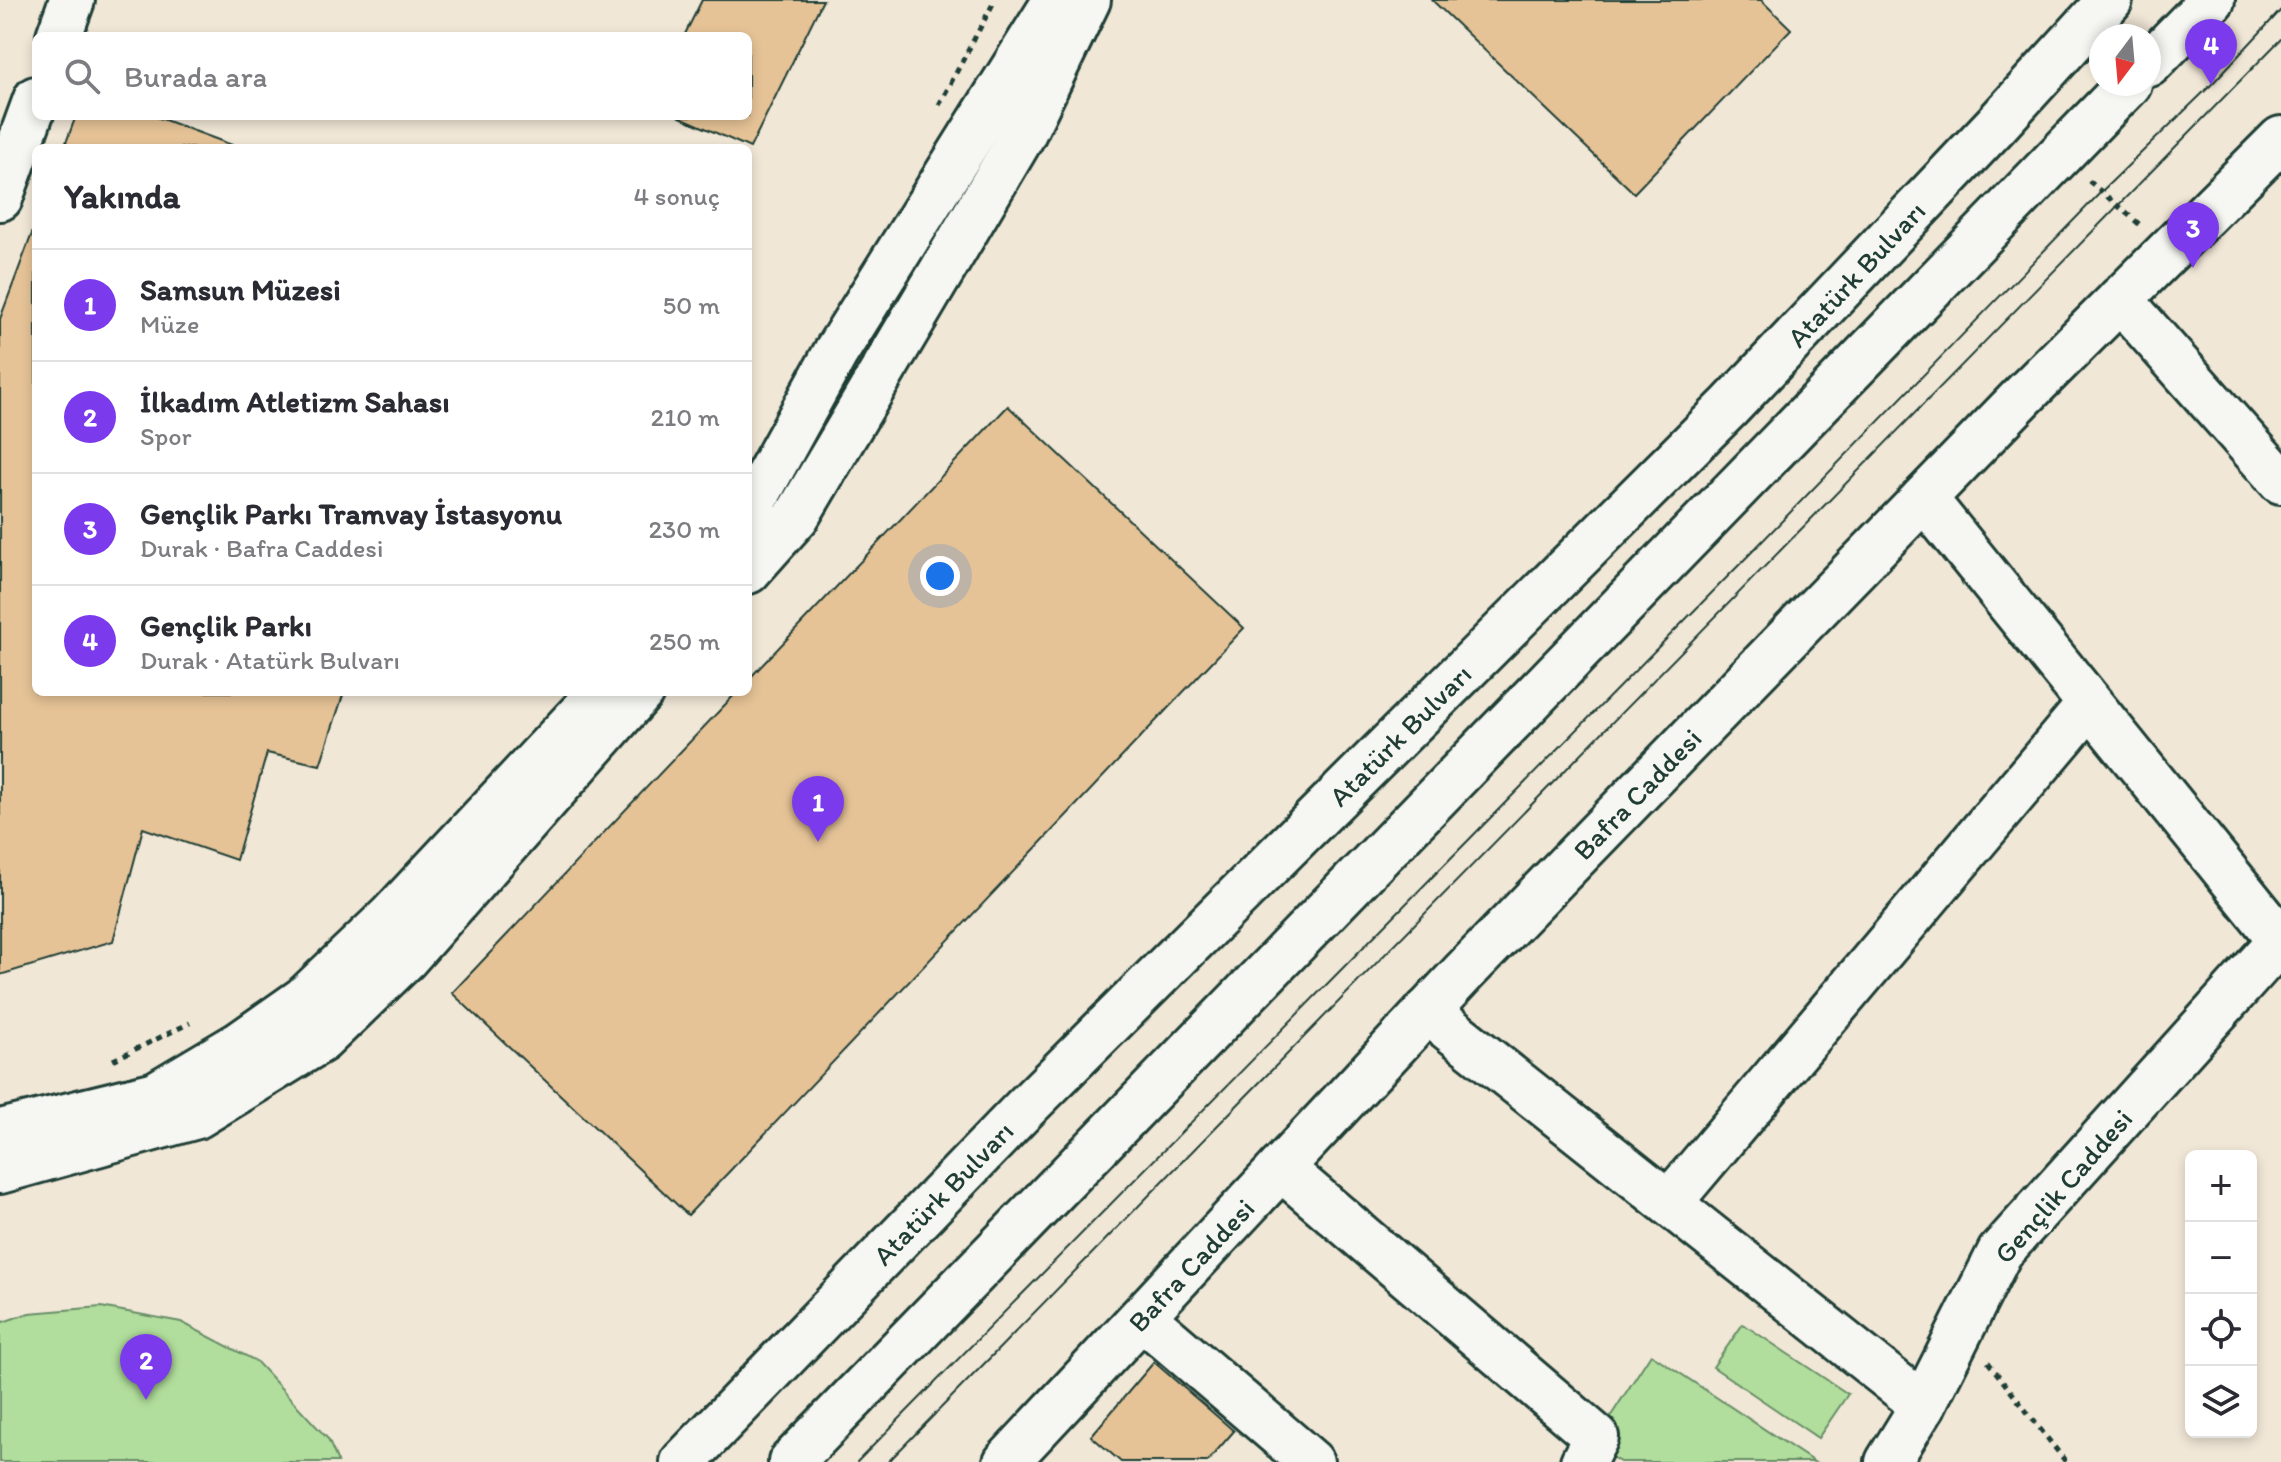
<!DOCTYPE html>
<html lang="tr">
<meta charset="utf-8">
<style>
body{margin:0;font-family:Itim,sans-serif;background:#f2f2f3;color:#2b2b33}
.controls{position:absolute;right:24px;bottom:24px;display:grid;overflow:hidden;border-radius:12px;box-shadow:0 4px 12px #0003}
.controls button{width:72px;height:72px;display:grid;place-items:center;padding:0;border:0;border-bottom:2px solid #e1e1e2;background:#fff;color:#2b2b33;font:40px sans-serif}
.compass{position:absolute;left:2089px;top:24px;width:72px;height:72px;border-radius:50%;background:#fff;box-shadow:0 4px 12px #0003;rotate:196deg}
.you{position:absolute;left:940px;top:576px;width:28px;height:28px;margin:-20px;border:6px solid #fff;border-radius:50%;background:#1a73e8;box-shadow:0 0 0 12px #1a73e833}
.badge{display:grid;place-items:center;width:52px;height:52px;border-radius:50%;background:#7c3aed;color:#fff;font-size:26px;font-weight:700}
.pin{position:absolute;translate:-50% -66px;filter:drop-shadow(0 2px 4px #0008)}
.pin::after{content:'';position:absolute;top:42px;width:28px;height:24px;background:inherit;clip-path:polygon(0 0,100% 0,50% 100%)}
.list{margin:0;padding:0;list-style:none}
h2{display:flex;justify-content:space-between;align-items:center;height:104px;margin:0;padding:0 32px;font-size:34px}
h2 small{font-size:26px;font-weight:400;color:#7c7c81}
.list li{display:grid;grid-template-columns:52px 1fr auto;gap:24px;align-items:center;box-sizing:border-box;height:112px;padding:0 32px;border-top:2px solid #e1e1e2}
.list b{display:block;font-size:30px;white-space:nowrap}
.list p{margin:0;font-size:26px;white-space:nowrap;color:#7c7c81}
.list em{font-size:26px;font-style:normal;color:#7c7c81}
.icon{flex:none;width:44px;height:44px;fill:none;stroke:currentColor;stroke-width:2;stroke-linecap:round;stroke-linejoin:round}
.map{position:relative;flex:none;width:2281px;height:1462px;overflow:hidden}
.search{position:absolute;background:#fff;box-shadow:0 4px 12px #0003;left:32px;top:32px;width:720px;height:88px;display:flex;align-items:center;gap:20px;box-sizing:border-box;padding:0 28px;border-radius:12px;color:#7c7c81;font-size:30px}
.panel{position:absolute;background:#fff;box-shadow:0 4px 12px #0003;left:32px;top:144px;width:720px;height:552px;border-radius:12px}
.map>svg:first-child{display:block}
.green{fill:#b1de9c;stroke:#688e68;stroke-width:2}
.building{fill:#e6c397;stroke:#1f3d34;stroke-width:2}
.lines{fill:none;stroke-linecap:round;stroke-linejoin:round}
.minor-casing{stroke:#1f3d34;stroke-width:50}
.major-casing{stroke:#1f3d34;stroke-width:50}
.path{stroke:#1f3d34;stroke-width:5;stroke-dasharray:6 6;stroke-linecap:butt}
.minor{stroke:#f6f6f2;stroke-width:44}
.major{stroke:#f6f6f2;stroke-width:44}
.tram{stroke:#1f3d34;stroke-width:2}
.labels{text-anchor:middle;stroke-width:8;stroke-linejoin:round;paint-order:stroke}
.street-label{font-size:28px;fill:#1f3d34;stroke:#f6f6f2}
</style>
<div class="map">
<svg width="2281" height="1462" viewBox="0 0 2281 1462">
<rect width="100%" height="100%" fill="#f1e7d7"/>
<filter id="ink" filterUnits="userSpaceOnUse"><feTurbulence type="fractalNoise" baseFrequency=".0125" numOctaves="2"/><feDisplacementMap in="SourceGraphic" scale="16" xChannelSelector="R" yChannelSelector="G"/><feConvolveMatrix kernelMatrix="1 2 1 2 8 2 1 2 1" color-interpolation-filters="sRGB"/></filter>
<g filter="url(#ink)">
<!-- green -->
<g class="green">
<path d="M101,1307L181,1322L256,1361L328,1439L338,1462H0V1323L29,1313Z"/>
<path d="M1743,1324L1848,1394L1818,1438L1713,1367Z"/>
<path d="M1651,1354L1814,1462H1620L1592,1445Z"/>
</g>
<!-- building -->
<g class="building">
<path d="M702,0H823L750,148L678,116H748V36H684Z"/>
<path d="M1432,0H1761L1791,29L1634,193Z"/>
<path d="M76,116H154L240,148H64Z"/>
<path d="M36,223V692H344L320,765L267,753L236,860L143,828L113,941L0,975V319Z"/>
<path d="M1008,406L1244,628L688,1215L452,993L737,692H748V680Z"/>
<path d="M1154,1362L1234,1431L1207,1462H1121L1091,1436Z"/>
</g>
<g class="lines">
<defs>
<g id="minor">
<path d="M59,36L72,0"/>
<path d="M0,198L36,99"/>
<path d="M2120,299L2281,481"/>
<path d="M1924,498L2281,940"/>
<path d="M748,512L836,352L1056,0"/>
<path d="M748,571L797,516L1023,134L1088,0"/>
<path d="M1427,1011L1923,1405"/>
<path d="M0,1132L156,1094L240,1044L304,999L390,917L601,692"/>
<path d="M1281,1168L1596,1437L1583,1462"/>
<path d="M0,1171L197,1116L321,1040L406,958L641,692"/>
<path d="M1669,1203L2089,705"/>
<path d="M1142,1317L1311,1462"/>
</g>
<g id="major">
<path d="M2149,64L2212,0"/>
<path d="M683,1462L1026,1107L1730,406L1996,125L2110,0"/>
<path d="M791,1462L2129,84"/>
<path d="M1006,1462L1463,973L2023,396L2281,139"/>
<path d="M1888,1462L1923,1405L2000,1252L2281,940"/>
</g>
</defs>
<!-- minor casing -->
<use href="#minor" class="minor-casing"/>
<!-- major casing -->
<use href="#major" class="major-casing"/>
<!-- path -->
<g class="path">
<path d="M939,105L995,0"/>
<path d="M2089,181L2139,224"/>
<path d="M113,1060L190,1023"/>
<path d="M1988,1362L2066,1462"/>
</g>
<!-- minor -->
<use href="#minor" class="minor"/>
<!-- major -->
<use href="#major" class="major"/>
<!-- tram -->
<g class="tram">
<path d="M857,1462L1744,560L2102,191L2211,85L2281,10"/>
<path d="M888,1462L2281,39"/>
</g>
</g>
</g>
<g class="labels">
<!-- street labels -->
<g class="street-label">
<text transform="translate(1856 274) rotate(-47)" y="10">Atatürk Bulvarı</text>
<text transform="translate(1400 735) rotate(-45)" y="10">Atatürk Bulvarı</text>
<text transform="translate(1637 794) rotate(-46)" y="10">Bafra Caddesi</text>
<text transform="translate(2063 1186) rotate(-49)" y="10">Gençlik Caddesi</text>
<text transform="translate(943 1193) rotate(-46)" y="10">Atatürk Bulvarı</text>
<text transform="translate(1191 1265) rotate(-47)" y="10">Bafra Caddesi</text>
</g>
</g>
</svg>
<div class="controls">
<button>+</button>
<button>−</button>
<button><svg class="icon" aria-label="locate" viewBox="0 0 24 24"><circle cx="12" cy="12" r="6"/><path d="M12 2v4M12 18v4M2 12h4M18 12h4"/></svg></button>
<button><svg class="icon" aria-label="layers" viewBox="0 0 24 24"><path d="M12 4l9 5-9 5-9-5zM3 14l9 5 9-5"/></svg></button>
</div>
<svg class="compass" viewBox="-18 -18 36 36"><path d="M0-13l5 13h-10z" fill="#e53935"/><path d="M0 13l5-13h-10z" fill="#7c7c81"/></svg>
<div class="you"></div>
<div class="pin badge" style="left:818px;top:842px">1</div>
<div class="pin badge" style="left:146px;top:1400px">2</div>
<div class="pin badge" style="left:2193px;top:268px">3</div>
<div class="pin badge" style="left:2211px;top:85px">4</div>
<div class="search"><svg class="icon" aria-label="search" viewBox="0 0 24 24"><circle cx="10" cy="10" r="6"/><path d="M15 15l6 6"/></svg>Burada ara</div>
<section class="panel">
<h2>Yakında<small>4 sonuç</small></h2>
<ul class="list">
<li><span class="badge">1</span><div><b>Samsun Müzesi</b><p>Müze</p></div><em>50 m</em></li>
<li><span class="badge">2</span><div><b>İlkadım Atletizm Sahası</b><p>Spor</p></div><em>210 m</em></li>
<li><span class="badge">3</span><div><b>Gençlik Parkı Tramvay İstasyonu</b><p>Durak · Bafra Caddesi</p></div><em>230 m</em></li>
<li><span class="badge">4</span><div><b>Gençlik Parkı</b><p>Durak · Atatürk Bulvarı</p></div><em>250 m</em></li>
</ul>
</section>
</div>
